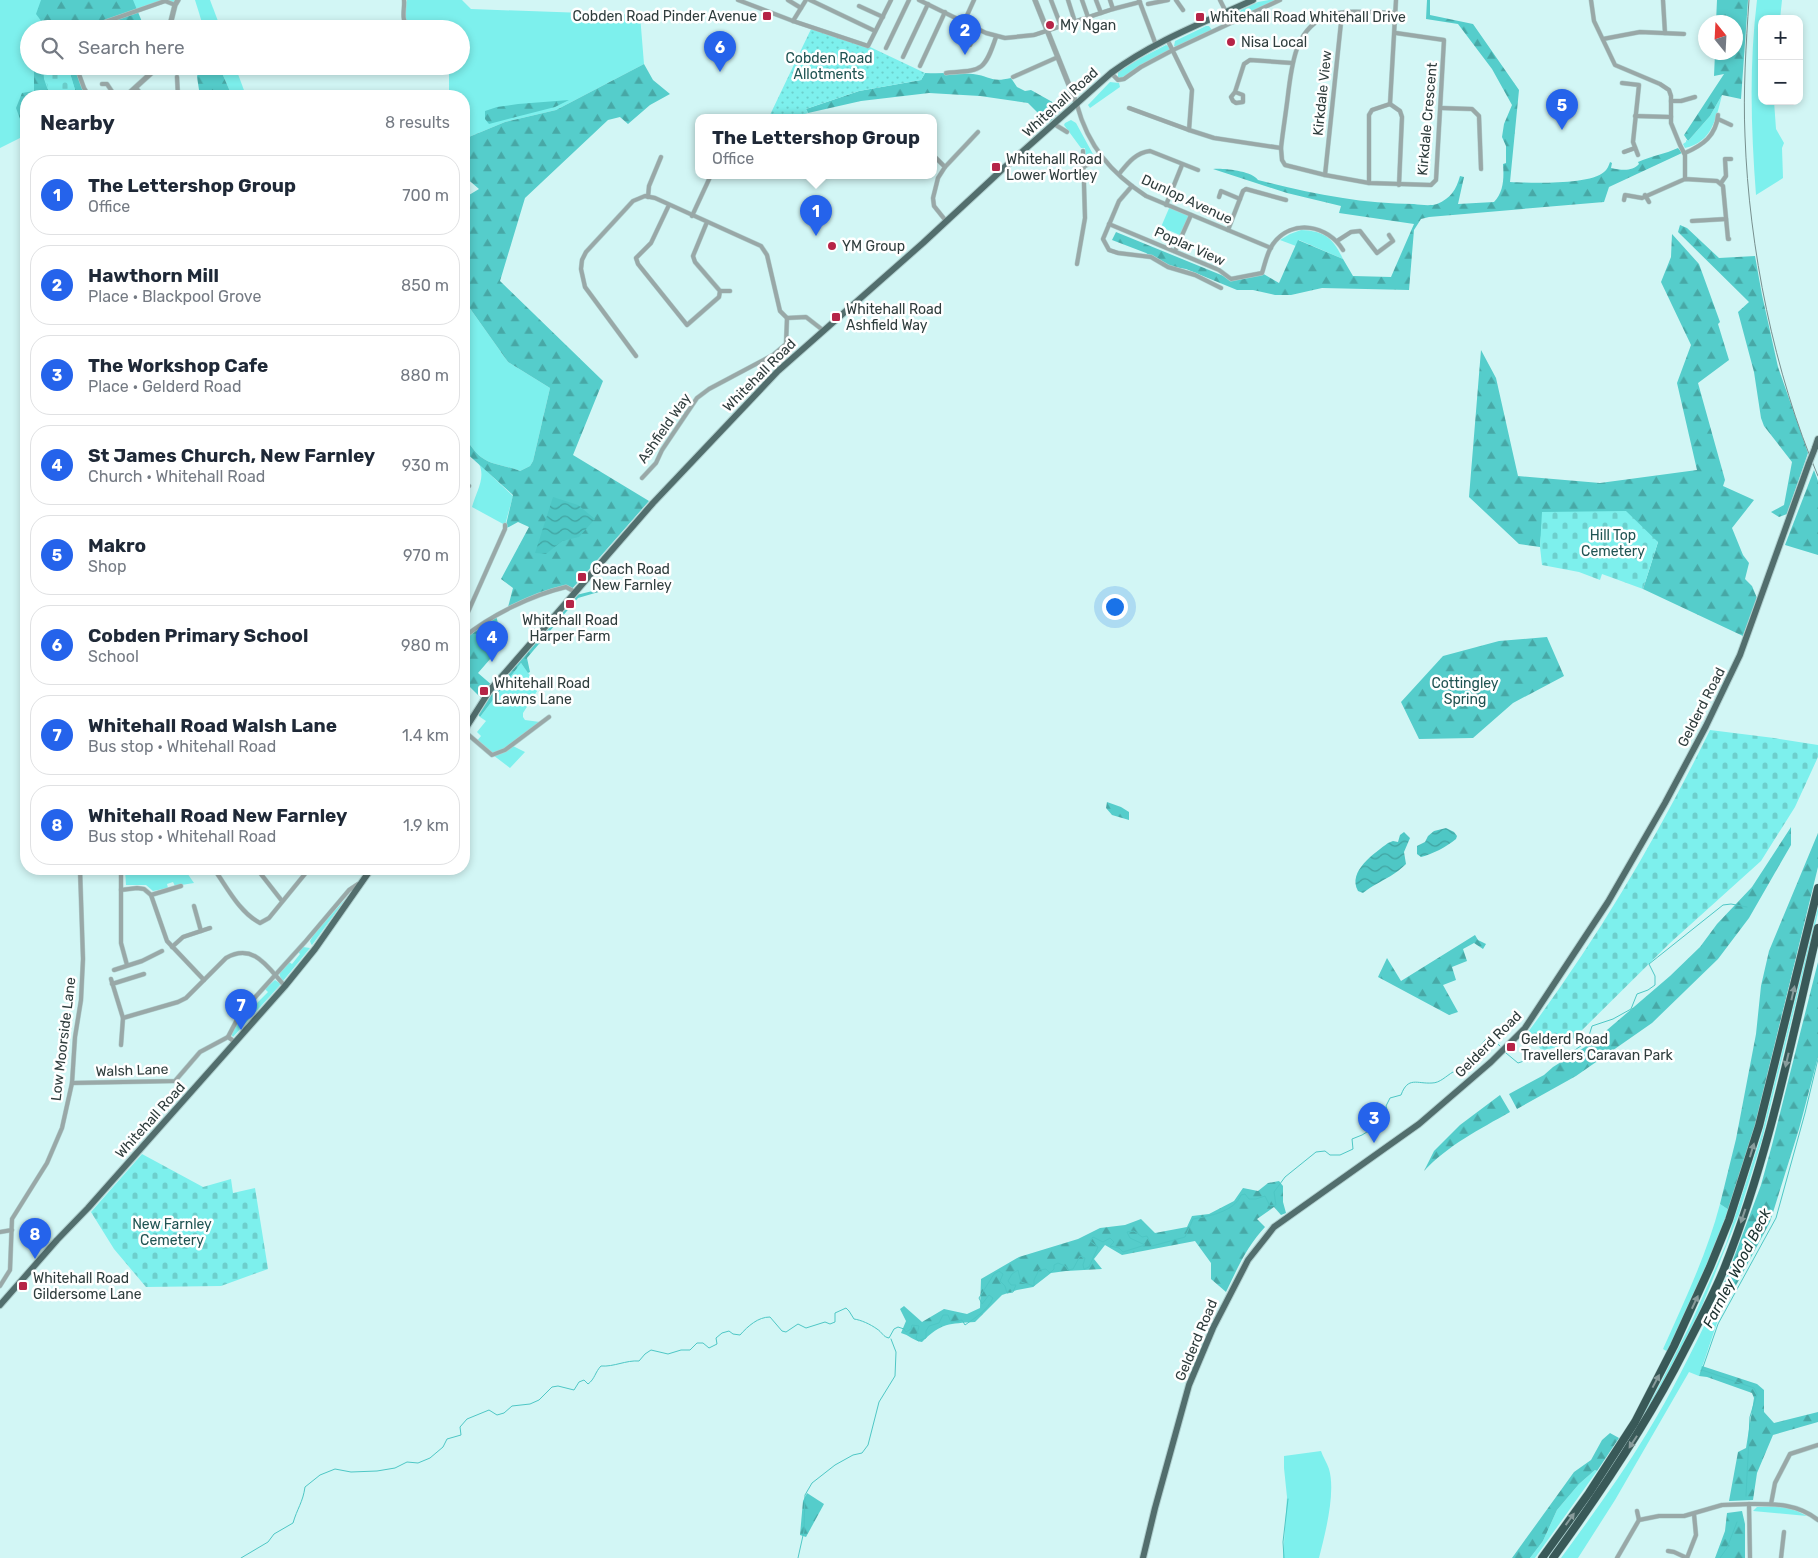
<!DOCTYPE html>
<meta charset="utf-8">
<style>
body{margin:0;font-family:Rubik,sans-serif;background:#f6f6f7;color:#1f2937}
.controls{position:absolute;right:15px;top:15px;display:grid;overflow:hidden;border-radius:10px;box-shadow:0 2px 8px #0003}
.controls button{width:45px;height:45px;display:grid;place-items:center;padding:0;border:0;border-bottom:1px solid #e0e1e3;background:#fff;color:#1f2937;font:25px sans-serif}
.compass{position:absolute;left:1698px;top:15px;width:45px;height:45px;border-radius:50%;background:#fff;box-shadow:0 2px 8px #0003;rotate:342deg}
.you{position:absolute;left:1114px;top:606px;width:18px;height:18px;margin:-12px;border:4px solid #fff;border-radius:50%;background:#1a73e8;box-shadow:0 0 0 8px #1a73e833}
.badge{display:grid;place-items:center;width:32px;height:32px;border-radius:50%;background:#2563eb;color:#fff;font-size:16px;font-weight:700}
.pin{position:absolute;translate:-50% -41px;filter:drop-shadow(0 1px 2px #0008)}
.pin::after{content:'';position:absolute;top:26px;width:18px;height:15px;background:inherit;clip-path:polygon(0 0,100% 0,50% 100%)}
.popup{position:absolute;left:695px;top:114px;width:242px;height:65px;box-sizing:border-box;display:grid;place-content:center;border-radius:10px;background:#fff;filter:drop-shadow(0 1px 4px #0005);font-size:16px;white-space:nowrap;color:#747a83}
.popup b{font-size:19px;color:#1f2937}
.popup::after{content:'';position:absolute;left:50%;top:100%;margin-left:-10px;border:10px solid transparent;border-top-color:#fff}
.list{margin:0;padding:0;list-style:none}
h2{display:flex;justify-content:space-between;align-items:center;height:65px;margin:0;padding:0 20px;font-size:21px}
h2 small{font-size:16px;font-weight:400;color:#747a83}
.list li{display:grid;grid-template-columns:32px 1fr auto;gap:15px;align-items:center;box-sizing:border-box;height:80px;margin:0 10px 10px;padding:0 10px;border:1px solid #e0e1e3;border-radius:20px}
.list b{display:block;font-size:19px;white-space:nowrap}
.list p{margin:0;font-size:16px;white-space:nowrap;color:#747a83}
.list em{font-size:16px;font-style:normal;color:#747a83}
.icon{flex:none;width:28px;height:28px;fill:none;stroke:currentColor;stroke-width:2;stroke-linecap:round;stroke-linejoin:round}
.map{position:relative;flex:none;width:1818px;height:1558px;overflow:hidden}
.search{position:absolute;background:#fff;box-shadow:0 2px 8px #0003;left:20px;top:20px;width:450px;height:55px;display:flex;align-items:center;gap:12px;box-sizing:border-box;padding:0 18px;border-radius:28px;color:#747a83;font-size:19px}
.panel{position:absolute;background:#fff;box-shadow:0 2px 8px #0003;left:20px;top:90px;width:450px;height:785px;border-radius:20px}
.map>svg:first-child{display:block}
.green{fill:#7df0ed}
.forest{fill:url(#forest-firs)}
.cemetery{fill:url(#cemetery-stones)}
.garden{fill:url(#garden-dots)}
.water{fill:url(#water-waves)}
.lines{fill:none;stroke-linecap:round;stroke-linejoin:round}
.stream{stroke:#4ec7c5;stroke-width:1}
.minor-casing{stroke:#b1d1d0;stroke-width:5}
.tertiary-casing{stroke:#b1d1d0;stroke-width:6}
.primary-casing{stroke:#b1d1d0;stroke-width:8}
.motorway-casing{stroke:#b1d1d0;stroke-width:9}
.minor{stroke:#99a8a7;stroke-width:4}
.tertiary{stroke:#99a8a7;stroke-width:5}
.primary{stroke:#526e6d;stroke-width:6}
.motorway{stroke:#395958;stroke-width:8}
.rail{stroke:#778f8e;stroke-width:1}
.primary-bridge-casing{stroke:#b1d1d0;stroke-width:8;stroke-linecap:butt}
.primary-bridge{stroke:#526e6d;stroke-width:6}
.oneway{fill:#889b9b}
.poi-dot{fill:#b62447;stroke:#fff;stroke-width:2}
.labels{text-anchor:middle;stroke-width:5;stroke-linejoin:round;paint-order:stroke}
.poi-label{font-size:14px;fill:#2f3d3d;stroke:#fff;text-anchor:start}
.park-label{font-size:14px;fill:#205453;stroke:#fff}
.street-label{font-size:14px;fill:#2f3d3d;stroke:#fff}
.water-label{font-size:15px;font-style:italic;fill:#1b302f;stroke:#fff}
</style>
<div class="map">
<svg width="1818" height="1558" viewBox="0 0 1818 1558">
<defs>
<pattern id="forest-firs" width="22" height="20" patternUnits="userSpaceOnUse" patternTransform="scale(1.25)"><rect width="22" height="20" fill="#55cdcb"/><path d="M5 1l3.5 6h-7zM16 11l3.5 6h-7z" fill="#47a8a6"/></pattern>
<pattern id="cemetery-stones" width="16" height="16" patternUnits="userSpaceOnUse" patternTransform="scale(1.25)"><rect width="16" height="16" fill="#7df0ed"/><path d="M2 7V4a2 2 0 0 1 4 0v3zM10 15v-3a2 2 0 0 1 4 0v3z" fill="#6ccfcc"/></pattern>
<pattern id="garden-dots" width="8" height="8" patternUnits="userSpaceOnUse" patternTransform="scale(1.25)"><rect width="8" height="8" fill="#7df0ed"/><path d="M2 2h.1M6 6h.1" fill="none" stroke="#6ccfcc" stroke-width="1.8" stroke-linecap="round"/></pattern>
<pattern id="water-waves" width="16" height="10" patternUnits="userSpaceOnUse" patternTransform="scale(1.25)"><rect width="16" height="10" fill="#4ec7c5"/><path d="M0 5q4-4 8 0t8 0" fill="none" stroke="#41a3a1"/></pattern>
</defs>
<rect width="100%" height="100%" fill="#d2f6f5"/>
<!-- green -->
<g class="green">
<path d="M0,0H178L175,5L165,1L85,29H29V66H76L86,96H26V135L0,148Z"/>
<path d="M195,0H210L221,29H204Z"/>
<path d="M407,0H462L471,9L640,15L644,64L556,110L505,122L464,139V96H449V71L444,66H461V29H409C400,20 402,10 407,0Z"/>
<path d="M1269,0H1278L1244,15L1239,14L1241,10L1258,2Z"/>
<path d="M1757,0H1782L1780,19H1762V101H1774L1776,129L1784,143L1782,148L1783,178L1756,195C1751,129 1749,65 1757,0Z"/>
<path d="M1206,26H1209L1212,30L1176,47L1174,46L1175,41Z"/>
<path d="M1166,45L1169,46L1170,50L1123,77H1118V72L1139,59Z"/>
<path d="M219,66H235L245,93L238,96H232Z"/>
<path d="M1110,82L1119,83L1120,87L1090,108L1088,105Z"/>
<path d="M1722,95C1716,119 1712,142 1685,148L1683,144L1686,142V140L1688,141L1710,116Z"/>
<path d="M1071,120L1076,123L1094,156L1092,160L1086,159L1085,148H1081L1064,125L1065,123Z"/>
<path d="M1170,206L1191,215L1182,236L1161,227Z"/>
<path d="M1301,230C1325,231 1333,238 1343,259L1299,240L1296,246L1280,240L1290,234Z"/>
<path d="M464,300L508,362L550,388L533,461L530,466L520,471C506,465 493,466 481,457C474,452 471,444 464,439Z"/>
<path d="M479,464L513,496L505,525L472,507C476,492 486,478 479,464Z"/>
<path d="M521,663L539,688L523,713V717L525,720L540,722L513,746L525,752L510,768L476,742L481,736L477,732L486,721L480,717Z"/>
<path d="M125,869L185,870L194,883L175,886L173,882L167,884L168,888L153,891L146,885H126Z"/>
<path d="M347,897L312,945L311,944L310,941L314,934Z"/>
<path d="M1818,907V913L1762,1140L1739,1214L1702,1306L1676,1359L1639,1426L1599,1488L1547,1558H1545L1617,1458L1657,1390L1691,1323L1726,1244L1762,1133Z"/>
<path d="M303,947L310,948L283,981L281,979L279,973L289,962L292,964L300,954L298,952Z"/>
<path d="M275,980L281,984L233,1037L231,1034L241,1016L251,1005L253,1007L268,992L265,989Z"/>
<path d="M1720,1204L1729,1210L1713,1254L1668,1352L1663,1349C1684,1302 1707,1254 1720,1204Z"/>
<path d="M1711,1312L1719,1317L1699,1376L1689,1372L1615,1500L1578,1558H1561C1591,1517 1621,1476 1647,1433C1671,1394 1691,1353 1711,1312Z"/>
<path d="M1321,1451C1323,1457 1327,1463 1329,1469C1336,1493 1325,1534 1319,1558H1283L1287,1497L1284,1468V1456Z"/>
<path d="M1595,1470L1597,1471L1535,1558H1530L1543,1541L1557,1510L1579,1484Z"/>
<path d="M1780,1506L1797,1511L1807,1516L1753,1511L1757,1507Z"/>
</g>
<!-- forest -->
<g class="forest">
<path d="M41,0H133L145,29H100L98,24L85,29H44L45,26L36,14Z"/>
<path d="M1427,0H1430V15L1473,24L1519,90L1510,182C1530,183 1590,185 1604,172C1607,170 1609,165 1610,162L1612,163L1611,168C1621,170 1632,172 1639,164L1638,162C1651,156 1665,154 1678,148L1682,153L1609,187L1604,202L1429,217L1421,219L1414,230L1409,290L1322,288L1291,295H1275L1253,290H1237L1186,269L1173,267L1157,260L1146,253L1112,240L1116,232L1231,279L1262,273L1279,283L1298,240L1343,259L1353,276L1391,277L1414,224L1339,213L1341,206L1287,193L1213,169C1224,168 1252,171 1258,180C1309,193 1361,204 1414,204C1421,205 1431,206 1437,204C1451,198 1456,190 1460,176L1464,177L1458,204L1494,202C1504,192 1504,177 1503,164L1506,163V146L1502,137L1504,124L1512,105L1492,69L1458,24L1426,19Z"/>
<path d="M1717,0H1748L1741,99L1722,95L1710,116L1688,141L1684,135L1724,74L1714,76L1715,53L1736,52V22H1716Z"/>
<path d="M644,64L653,80L670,94L650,105L628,124L620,117L608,120L525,198L500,281L603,381L573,455L649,501L571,590C556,582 522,603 507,611L513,588L501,579L529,527L518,522L505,529L513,495L464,451V439C471,444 474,452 481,457C493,466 506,465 520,471L530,466L533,461L550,388L508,362L464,300V198L479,189L464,176V139L505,122L556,110Z"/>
<path d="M34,66H43L44,79L50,96H26V135L16,108L22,93L34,91Z"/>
<path d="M71,66L75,72L78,71L89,96H77L68,67Z"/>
<path d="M199,66H219L232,96H200L197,77Z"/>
<path d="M925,73C941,74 957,72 973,74C991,76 990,83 1011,78L1017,87L1025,91L1031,90L1063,108L1050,122L1044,119L1028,103L980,96L929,93L861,101L808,113L806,109L859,91L921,80Z"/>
<path d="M569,100L555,107L489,124L485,119V111L497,107L518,104Z"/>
<path d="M1680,225L1687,228L1719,258L1755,256L1762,295L1778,367L1808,453L1787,514L1779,517L1771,512L1784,505L1792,462L1764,426L1761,418L1754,372L1738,312L1749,302L1678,232Z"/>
<path d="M1672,234L1699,264L1720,322L1718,324L1729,360L1698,383L1725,480L1723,486L1754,500L1732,528L1743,555L1749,563L1745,579L1752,586L1757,598L1743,636L1643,589L1658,542L1543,512L1540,547L1519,544L1469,497L1481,350L1496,378L1518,476L1600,483L1697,470L1677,383L1691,345L1661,282L1671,257Z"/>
<path d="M1814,470L1818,481V555L1785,545Z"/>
<path d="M601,589L602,591L578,598L527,658L530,672L528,673L521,663L480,717L478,714L494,690L576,595Z"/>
<path d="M496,616L504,643L478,673L493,686L483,700L469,686L464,678V637Z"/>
<path d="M1547,637L1564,676L1513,703L1473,738L1419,739L1401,702L1443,656L1499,641Z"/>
<path d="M1107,802L1121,807L1129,812V820L1112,815L1106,808Z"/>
<path d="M1791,827V845L1749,918L1718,959L1652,1023L1576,1076L1517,1109L1509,1094L1544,1075L1553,1067L1593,1042L1670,976L1700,947L1717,924L1752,887Z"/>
<path d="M1818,833V867L1754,1130L1729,1210L1720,1204L1736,1139L1756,1034L1761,986L1769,951Z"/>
<path d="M1475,935L1478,940L1486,944L1483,949L1474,943L1463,949L1467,961L1452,967L1456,980L1443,985L1458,1012L1449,1015L1378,977L1387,958L1401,981Z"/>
<path d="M1818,962V1057L1799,1129L1770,1222L1719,1317L1711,1312L1727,1276L1761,1185L1772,1145Z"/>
<path d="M1500,1095L1510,1112C1480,1129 1447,1146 1424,1171L1434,1151L1460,1125Z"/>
<path d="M1279,1181L1283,1186V1202L1286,1213L1281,1215L1274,1207L1257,1219L1265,1227C1247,1246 1237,1269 1226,1292L1211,1279V1263L1195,1241L1122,1255L1105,1245L1094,1259L1102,1269L1066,1271L1051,1273L1033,1287L1017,1290L1002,1295L975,1322C949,1324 942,1322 922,1342C914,1341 909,1335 901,1333L906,1321L900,1309L904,1306L922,1322L944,1309L967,1314L980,1308L981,1279L1019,1257L1078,1239L1100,1228L1125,1225L1141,1219L1155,1233L1187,1227L1192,1216L1209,1214L1234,1201L1243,1188L1258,1191L1268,1183Z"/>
<path d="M1702,1366L1757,1384L1764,1390V1412L1774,1423L1818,1412V1422L1773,1435L1757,1473L1753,1500L1729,1501L1738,1452L1746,1448L1754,1398L1752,1393L1707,1377L1699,1376Z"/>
<path d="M1610,1433L1619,1438L1597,1471L1595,1470L1579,1484L1557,1510L1543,1541L1530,1558H1512L1574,1472L1591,1460L1602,1440Z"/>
<path d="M807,1493L824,1504L806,1537L800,1535L803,1501Z"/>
<path d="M1742,1511L1745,1524V1558H1715L1725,1531L1727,1513Z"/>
</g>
<!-- cemetery -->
<g class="cemetery">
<path d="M68,67L77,96H50L44,73Z"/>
<path d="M1626,511L1658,542L1643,589L1602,574L1600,580L1579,572L1542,565L1540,547L1542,512Z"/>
<path d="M1710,730L1774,738L1818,745V757L1795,807L1761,861L1670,943L1568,1044L1542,1051L1528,1032C1598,938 1658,836 1710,730Z"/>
<path d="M142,1154L203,1187L231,1179L233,1193L255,1188L268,1269L221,1286L146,1287L114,1249L91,1212Z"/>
</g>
<!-- garden -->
<path class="garden" d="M812,27L868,46L925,73L921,80L859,91L806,109L808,113L795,117H769Z"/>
<!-- water -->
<g class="water">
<path d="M553,497L578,505L595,519L579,537L562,541L546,554L535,553Z"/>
<path d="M1446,828L1454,832L1457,836L1456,839C1446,847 1433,854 1421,857L1417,854V846L1425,842L1428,836L1434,831Z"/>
<path d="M1404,832L1410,838L1404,852L1406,864C1396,874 1385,879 1373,886C1369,888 1366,891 1363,893L1358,891C1347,871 1375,853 1388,843L1393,841L1398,842L1400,835Z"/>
</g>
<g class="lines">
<!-- stream -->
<g class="stream">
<path d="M1506,1053L1518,1063L1533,1058L1550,1060L1548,1052H1553L1561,1059L1587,1042L1592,1026L1613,1019L1631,1009L1637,994L1648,990L1655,985V976L1649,964L1723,905L1731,904L1747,907"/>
<path d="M1746,1496L1750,1417L1757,1394L1754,1388L1702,1370L1718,1324L1776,1218L1805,1113L1818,1059"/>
<path d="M241,1558L268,1542L274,1534L293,1523C297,1509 303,1502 305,1487L320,1475L335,1469L351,1472L377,1471L395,1468L407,1462L418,1463L430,1458L443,1447L447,1439L461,1435L460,1427L467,1419L489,1410L497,1415L504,1413L512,1406L530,1404L539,1400L552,1387L558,1386L574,1390L579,1382L584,1380L588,1384C595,1379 595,1372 601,1366C614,1367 626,1360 639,1361L645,1354L651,1350L668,1354L681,1350H690L697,1343H703L709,1348L717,1344L716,1338L722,1333L729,1331L733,1334L740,1335C748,1326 758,1317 770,1317L782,1331L786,1332L798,1324L806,1328L825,1322L830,1324L835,1322V1313L846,1308L849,1311L854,1319C861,1320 870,1324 877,1329C882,1332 883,1337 889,1338L894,1329L898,1327L904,1329L906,1332L911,1329L912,1325L919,1326L916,1338L918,1341L926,1338V1331L929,1326L939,1323L943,1315H948L951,1322L962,1320L965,1325C976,1317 987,1311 993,1298L989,1295L982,1304L979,1298L994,1274L999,1271L1003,1274L1000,1281L1005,1286L1007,1293L1013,1292L1016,1285H1011L1008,1281L1012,1274L1018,1270L1021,1282L1034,1286V1280L1039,1270L1046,1269L1050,1273L1054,1269V1265L1058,1263L1065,1266L1068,1270L1073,1269L1080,1256L1085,1258L1083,1265L1084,1269L1089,1267L1098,1247L1090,1241L1093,1237L1103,1242L1110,1238L1114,1242L1110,1246L1119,1248L1123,1252L1145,1245L1130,1238L1127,1232L1134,1231L1142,1237L1147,1236L1152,1246L1185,1237L1193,1219C1209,1216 1234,1212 1241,1195L1245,1194L1249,1199H1256L1265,1196L1270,1206L1276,1205L1274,1192L1285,1177L1316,1152L1325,1151L1330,1155H1340L1353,1149L1352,1139L1362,1135L1375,1127L1376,1118L1388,1113L1386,1106L1390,1098L1401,1095C1408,1076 1417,1084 1432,1083C1440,1083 1446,1076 1453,1072H1462L1477,1059L1482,1057L1481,1045L1487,1038L1492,1039L1500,1046"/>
<path d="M798,1558L804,1531L805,1495L812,1483L835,1465L853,1455L862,1453L868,1445L879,1402L895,1376L896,1352L891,1339"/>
<path d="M1284,1558L1283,1542L1288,1499"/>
<path d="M1720,1558L1727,1548L1737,1522"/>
</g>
<defs>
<g id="minor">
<path d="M404,0C405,10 400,19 409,29"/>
<path d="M738,0L793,21L868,46L891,0"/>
<path d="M788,0L801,8"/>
<path d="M810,0L875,31"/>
<path d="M919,0L986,33L1005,38L1034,35L1113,9L1140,2"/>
<path d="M1051,0L1061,26"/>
<path d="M1068,0L1075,22"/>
<path d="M1082,0L1088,17"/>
<path d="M1096,0L1101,13"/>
<path d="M1110,0L1113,9"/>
<path d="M1139,0L1156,45"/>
<path d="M1176,0L1183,10"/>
<path d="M1220,0L1226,12"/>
<path d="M1591,0L1594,21L1615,65L1660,84L1669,90L1671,96V123L1680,145L1685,155V179"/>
<path d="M1663,0L1665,33"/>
<path d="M1148,4L1168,0"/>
<path d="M859,6L883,17"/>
<path d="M793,21L806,0"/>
<path d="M964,22L974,0"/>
<path d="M171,24L181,29"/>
<path d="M85,29L165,1L175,5"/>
<path d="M1396,33L1444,40L1436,180L1431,185L1369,183L1325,175L1285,165L1282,160L1281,148C1283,130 1286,112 1288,95C1292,63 1295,27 1330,15C1350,9 1375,13 1396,13"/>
<path d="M954,35L961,20"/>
<path d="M1167,39L1192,90L1189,130"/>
<path d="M1603,39L1640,32L1684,34"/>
<path d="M970,45L978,29"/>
<path d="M886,48L909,0"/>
<path d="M903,57L928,4"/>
<path d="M76,66L84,88L89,96"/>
<path d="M444,66L449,71"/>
<path d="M920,66L945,12"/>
<path d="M946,73C981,70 984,73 996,37"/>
<path d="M1111,73L1118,80L1124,79L1141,67L1173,50L1280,0"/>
<path d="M177,77L178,96"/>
<path d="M1013,77L1058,57"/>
<path d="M1622,83L1639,85L1633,142L1638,155"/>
<path d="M102,84H107L115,96"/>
<path d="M136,88L143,96"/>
<path d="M1235,92L1243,95V102L1236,103L1233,101L1231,97L1235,92L1244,64L1250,60L1292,63"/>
<path d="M1671,101H1681L1695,97"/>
<path d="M1390,104L1396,0"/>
<path d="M1390,104L1400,111L1402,117L1399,185"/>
<path d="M1077,105C1088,146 1111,173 1146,196L1271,248"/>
<path d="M1129,108L1189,130L1214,138L1281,148"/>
<path d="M1441,108L1472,109L1479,116L1481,169"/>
<path d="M1635,116L1671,117"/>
<path d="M1718,119L1731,125"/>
<path d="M1054,124L1067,132"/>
<path d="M1624,152L1635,148"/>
<path d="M1685,153C1703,145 1716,136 1718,115"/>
<path d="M934,156L945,167"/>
<path d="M1083,167L1102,158"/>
<path d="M1119,174C1128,163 1135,153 1150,151L1198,170"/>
<path d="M1325,175L1342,13"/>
<path d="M1369,183V115L1372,110L1390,104"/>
<path d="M1721,183L1726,176L1725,159H1731"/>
<path d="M1132,186L1119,201L1103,239L1109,250L1118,253L1151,257L1168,267L1195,275L1221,288"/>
<path d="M1645,195L1649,202"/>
<path d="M648,197L649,186L661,157"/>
<path d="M1219,197L1221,191L1240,199"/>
<path d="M1624,200L1625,195L1642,198L1685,179L1717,181L1723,186L1728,239H1729"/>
<path d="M669,205L651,243L636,258L638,264L687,325L719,297L720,291L695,262L693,256L707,222"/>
<path d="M1166,205L1182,165"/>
<path d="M692,216L711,175"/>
<path d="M946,221L934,206L933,198L938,178L945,167L978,132"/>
<path d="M1692,221L1726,219"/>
<path d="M1109,224L1219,270L1231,279L1262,273C1265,264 1267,252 1273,244C1292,218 1328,225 1343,250"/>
<path d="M1228,230L1243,191L1246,189L1286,200"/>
<path d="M1337,241L1351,232L1360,231L1377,253L1393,241L1389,235"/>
<path d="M1175,251L1191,215"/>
<path d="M1077,264L1085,218L1083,151"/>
<path d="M720,291H730"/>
<path d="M636,356L585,287L581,269L582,260L586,252L633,201L645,196L655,198L761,246L767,255L780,311L787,318L806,317L824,331"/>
<path d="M642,478L656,463L662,450L697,398L709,389L773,355L786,344L787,318"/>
<path d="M464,483L469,486"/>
<path d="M464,621L505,529V525"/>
<path d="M464,637C491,615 532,595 566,587L575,592"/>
<path d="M464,731L492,755L505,750L549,717"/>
<path d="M121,869V943L127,965"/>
<path d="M214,869C227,887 239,912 260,923L269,918L309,869"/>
<path d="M257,869L282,901"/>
<path d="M121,890L137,888L144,889L151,895L167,941L204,980"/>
<path d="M151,895L181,886"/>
<path d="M201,931L210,928"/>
<path d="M172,947L183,937L201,931L194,906"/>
<path d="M114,970L142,961L162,951"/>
<path d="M111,979L123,1018L121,1045"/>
<path d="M112,984L144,974"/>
<path d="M123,1018L178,1002L186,998L226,958C254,942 268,968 285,986"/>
<path d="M228,1037L240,1014L305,942L349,890L358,884"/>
<path d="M72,1083L175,1081L200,1052L228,1037L235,1042"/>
<path d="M0,1232L12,1230"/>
<path d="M0,1286L10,1270L12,1219L47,1163L62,1128L72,1083L75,1037L81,1000L83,959L80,869"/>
<path d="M1771,1504L1775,1483L1790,1454L1818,1445"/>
<path d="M1637,1511L1639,1520"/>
<path d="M1668,1551L1674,1552L1687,1558L1696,1535L1694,1514"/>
<path d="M1617,1558L1639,1520L1659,1516H1684L1722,1505L1749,1504"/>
<path d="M1750,1558L1749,1504C1774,1504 1797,1503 1818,1520"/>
<path d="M1781,1558L1784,1532"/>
</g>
<g id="tertiary">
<path d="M1035,0L1077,105"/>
<path d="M169,29L175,5L178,0"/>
<path d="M126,96L159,66"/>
</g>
<g id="primary">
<path d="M1815,448L1818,439"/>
<path d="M464,731L490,690L653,503L778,371L923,243L1006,166L1111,73C1154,41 1205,22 1253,0"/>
<path d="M0,1305L57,1240L88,1208L285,986L315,949L371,869"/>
<path d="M1143,1558L1155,1508L1189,1385L1213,1328L1248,1260L1274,1227L1419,1124L1491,1062L1525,1028L1608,902L1665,803L1706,726L1740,655L1809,463"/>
</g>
<g id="motorway">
<path d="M1542,1558L1589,1493L1635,1422L1674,1346L1710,1267L1729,1220L1759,1126L1818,888"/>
<path d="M1553,1558C1601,1492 1647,1424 1684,1351C1698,1324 1712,1298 1724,1269C1768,1159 1791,1043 1818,928"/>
</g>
</defs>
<!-- minor casing -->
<use href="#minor" class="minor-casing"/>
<!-- tertiary casing -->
<use href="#tertiary" class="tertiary-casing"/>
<!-- primary casing -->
<use href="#primary" class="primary-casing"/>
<!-- motorway casing -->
<use href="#motorway" class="motorway-casing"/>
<!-- minor -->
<use href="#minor" class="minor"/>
<!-- tertiary -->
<use href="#tertiary" class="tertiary"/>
<!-- primary -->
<use href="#primary" class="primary"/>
<!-- motorway -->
<use href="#motorway" class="motorway"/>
<!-- rail -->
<path class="rail" d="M1749,0C1746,45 1743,91 1745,136C1749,248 1774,373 1818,476"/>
<defs>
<path id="primary-bridge" d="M1809,463L1815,448"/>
</defs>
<!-- primary-bridge casing -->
<use href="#primary-bridge" class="primary-bridge-casing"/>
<!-- primary-bridge -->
<use href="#primary-bridge" class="primary-bridge"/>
</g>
<!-- one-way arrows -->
<defs><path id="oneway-solid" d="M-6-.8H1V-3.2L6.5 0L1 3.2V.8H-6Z" transform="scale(1.25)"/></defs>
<g class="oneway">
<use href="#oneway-solid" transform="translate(1793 993) rotate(-77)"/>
<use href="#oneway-solid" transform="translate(1787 1060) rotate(103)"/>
<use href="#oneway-solid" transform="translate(1752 1150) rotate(-73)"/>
<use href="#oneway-solid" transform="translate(1743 1216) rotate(109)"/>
<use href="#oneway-solid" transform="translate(1695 1302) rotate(-65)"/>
<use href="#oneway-solid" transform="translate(1656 1381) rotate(-62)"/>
<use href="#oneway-solid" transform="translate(1633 1442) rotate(123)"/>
<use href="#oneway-solid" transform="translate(1570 1519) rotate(-54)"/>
</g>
<!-- markers -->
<g class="poi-dot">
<rect x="762" y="11" width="10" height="10" rx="2.5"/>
<rect x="1195" y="12" width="10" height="10" rx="2.5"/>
<circle cx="1050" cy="25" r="5"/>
<circle cx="1231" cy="42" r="5"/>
<rect x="991" y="162" width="10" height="10" rx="2.5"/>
<circle cx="832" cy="246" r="5"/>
<rect x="831" y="312" width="10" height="10" rx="2.5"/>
<rect x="577" y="572" width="10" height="10" rx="2.5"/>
<rect x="565" y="599" width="10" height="10" rx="2.5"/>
<rect x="479" y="686" width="10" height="10" rx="2.5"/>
<rect x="1506" y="1042" width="10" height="10" rx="2.5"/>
<rect x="18" y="1281" width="10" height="10" rx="2.5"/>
</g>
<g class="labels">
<!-- poi labels -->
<g class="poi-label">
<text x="757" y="21" text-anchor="end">Cobden Road Pinder Avenue</text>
<text x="1210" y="22">Whitehall Road Whitehall Drive</text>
<text x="1060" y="30">My Ngan</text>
<text x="1241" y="47">Nisa Local</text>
<text x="1006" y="164">Whitehall Road<tspan x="1006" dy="16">Lower Wortley</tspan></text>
<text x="842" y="251">YM Group</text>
<text x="846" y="314">Whitehall Road<tspan x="846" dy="16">Ashfield Way</tspan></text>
<text x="592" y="574">Coach Road<tspan x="592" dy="16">New Farnley</tspan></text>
<text x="570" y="625" text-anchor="middle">Whitehall Road<tspan x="570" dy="16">Harper Farm</tspan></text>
<text x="494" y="688">Whitehall Road<tspan x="494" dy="16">Lawns Lane</tspan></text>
<text x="1521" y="1044">Gelderd Road<tspan x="1521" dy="16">Travellers Caravan Park</tspan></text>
<text x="33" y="1283">Whitehall Road<tspan x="33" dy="16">Gildersome Lane</tspan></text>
</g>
<!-- park labels -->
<g class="park-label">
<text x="829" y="63">Cobden Road<tspan x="829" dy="16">Allotments</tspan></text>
<text x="1613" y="540">Hill Top<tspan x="1613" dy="16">Cemetery</tspan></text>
<text x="1465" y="688">Cottingley<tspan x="1465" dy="16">Spring</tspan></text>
<text x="172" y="1229">New Farnley<tspan x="172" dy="16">Cemetery</tspan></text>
</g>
<!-- street labels -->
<g class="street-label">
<text transform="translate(1322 93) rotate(-84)" y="5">Kirkdale View</text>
<text transform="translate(1060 102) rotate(-42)" y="5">Whitehall Road</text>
<text transform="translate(1427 119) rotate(-85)" y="5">Kirkdale Crescent</text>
<text transform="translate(1187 199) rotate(25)" y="5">Dunlop Avenue</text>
<text transform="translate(1190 246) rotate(24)" y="5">Poplar View</text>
<text transform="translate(759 375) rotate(-45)" y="5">Whitehall Road</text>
<text transform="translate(664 428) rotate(-55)" y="5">Ashfield Way</text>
<text transform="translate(1701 707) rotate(-63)" y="5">Gelderd Road</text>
<text transform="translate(63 1039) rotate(-83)" y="5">Low Moorside Lane</text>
<text transform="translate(1488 1044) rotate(-45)" y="5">Gelderd Road</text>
<text transform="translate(132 1070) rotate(-2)" y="5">Walsh Lane</text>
<text transform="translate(150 1120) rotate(-48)" y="5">Whitehall Road</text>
<text transform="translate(1196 1340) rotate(-67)" y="5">Gelderd Road</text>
</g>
<!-- water labels -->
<g class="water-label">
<text transform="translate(1737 1268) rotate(-63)" y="5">Farnley Wood Beck</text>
</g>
</g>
</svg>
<div class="controls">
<button>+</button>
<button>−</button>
</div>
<svg class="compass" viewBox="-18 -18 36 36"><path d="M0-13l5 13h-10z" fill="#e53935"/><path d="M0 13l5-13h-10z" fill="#747a83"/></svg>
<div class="you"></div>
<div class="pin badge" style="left:816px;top:236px">1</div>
<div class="popup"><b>The Lettershop Group</b>Office</div>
<div class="pin badge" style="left:965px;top:55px">2</div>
<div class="pin badge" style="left:1374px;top:1143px">3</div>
<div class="pin badge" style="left:492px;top:662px">4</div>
<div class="pin badge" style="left:1562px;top:130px">5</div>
<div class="pin badge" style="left:720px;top:72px">6</div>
<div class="pin badge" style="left:241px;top:1030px">7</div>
<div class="pin badge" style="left:35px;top:1259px">8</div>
<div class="search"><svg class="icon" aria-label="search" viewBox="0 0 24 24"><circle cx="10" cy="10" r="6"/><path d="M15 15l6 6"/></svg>Search here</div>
<section class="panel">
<h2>Nearby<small>8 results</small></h2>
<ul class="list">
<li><span class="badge">1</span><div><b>The Lettershop Group</b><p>Office</p></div><em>700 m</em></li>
<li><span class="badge">2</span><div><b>Hawthorn Mill</b><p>Place · Blackpool Grove</p></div><em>850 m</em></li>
<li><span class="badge">3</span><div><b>The Workshop Cafe</b><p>Place · Gelderd Road</p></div><em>880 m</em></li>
<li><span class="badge">4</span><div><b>St James Church, New Farnley</b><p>Church · Whitehall Road</p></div><em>930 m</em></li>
<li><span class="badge">5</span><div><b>Makro</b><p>Shop</p></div><em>970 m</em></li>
<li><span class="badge">6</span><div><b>Cobden Primary School</b><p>School</p></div><em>980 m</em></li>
<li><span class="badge">7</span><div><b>Whitehall Road Walsh Lane</b><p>Bus stop · Whitehall Road</p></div><em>1.4 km</em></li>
<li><span class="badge">8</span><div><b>Whitehall Road New Farnley</b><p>Bus stop · Whitehall Road</p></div><em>1.9 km</em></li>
</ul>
</section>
</div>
